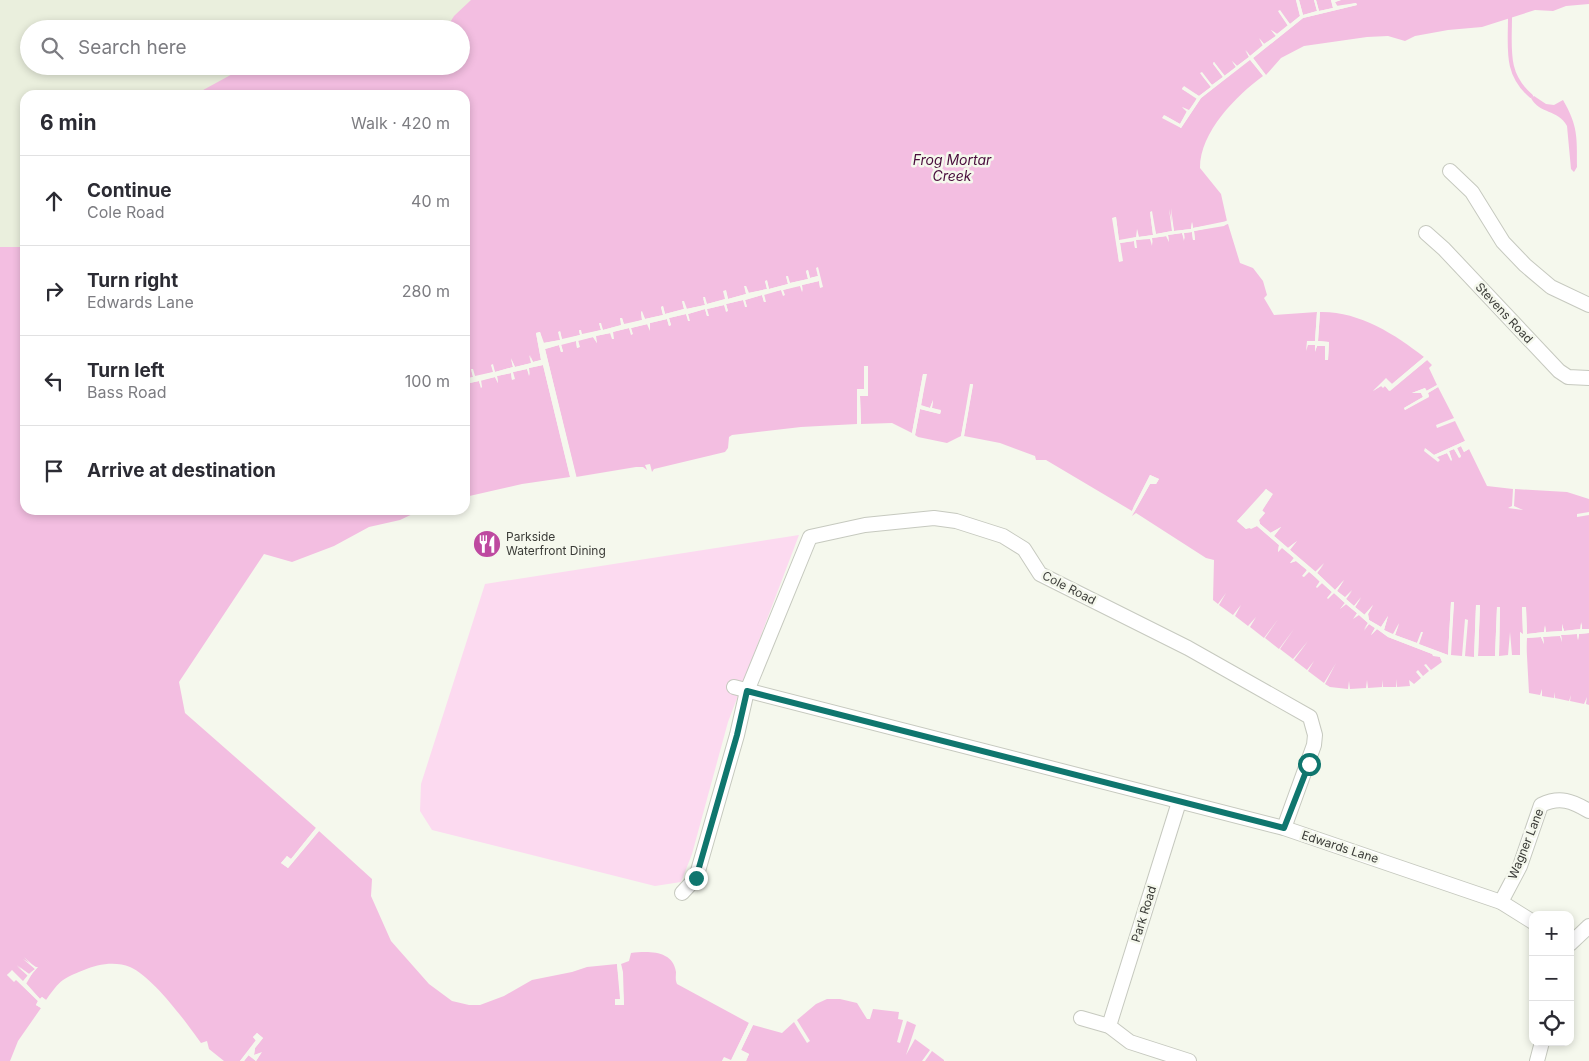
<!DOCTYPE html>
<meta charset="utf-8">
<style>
body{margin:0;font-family:Inter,sans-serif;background:#f7f7f7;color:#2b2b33}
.controls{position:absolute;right:15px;bottom:15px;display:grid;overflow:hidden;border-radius:10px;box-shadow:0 2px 8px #0003}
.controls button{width:45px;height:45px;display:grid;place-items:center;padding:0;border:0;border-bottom:1px solid #e1e1e2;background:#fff;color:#2b2b33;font:25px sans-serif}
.stop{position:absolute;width:15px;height:15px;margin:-11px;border:4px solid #0f766e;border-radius:50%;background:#fff}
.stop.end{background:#0f766e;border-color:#fff;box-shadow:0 1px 5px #0008}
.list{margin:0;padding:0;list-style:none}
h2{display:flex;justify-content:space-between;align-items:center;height:65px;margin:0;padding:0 20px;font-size:21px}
h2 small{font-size:16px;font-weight:400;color:#7c7c81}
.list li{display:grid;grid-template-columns:32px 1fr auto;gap:15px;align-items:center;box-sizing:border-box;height:90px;padding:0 20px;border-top:1px solid #e1e1e2}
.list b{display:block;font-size:19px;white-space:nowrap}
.list p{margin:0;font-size:16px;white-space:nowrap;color:#7c7c81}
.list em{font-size:16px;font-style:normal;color:#7c7c81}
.icon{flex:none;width:28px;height:28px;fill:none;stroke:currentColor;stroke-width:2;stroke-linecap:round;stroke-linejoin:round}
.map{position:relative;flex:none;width:1589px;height:1061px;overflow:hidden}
.search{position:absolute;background:#fff;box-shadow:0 2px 8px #0003;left:20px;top:20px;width:450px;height:55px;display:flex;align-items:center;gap:12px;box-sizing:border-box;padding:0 18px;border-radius:28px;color:#7c7c81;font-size:19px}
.panel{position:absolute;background:#fff;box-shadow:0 2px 8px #0003;left:20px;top:90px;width:450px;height:425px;border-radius:15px}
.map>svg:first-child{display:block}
.built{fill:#eaefdd}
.green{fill:#fcdaf0}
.water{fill:#f3bee1}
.pier{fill:#f5f8ed;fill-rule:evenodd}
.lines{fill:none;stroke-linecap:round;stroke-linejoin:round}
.stream{stroke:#f3bee1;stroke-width:4}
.street-casing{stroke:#c6c9bf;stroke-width:16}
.street{stroke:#fff;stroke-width:14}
.route{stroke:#0f766e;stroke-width:6}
.labels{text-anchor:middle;stroke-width:5;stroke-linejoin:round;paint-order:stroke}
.street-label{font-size:12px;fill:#3b3c38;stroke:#f5f8ed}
.poi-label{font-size:12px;fill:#3b3c38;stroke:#f5f8ed;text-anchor:start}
.water-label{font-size:14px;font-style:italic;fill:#490d3c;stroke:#f5f8ed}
</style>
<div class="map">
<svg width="1589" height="1061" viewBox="0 0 1589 1061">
<rect width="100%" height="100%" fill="#f5f8ed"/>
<!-- built -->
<path class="built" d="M0,0H474L445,29H29V66H279L202,95H25V252L0,261Z"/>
<!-- green -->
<path class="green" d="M799,535L728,722L692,854L681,882L655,886L432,830L420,811L421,784L485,584Z"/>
<!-- water -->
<g class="water">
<path d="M471,0H1296L1300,16L1290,24L1278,11L1288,25L1277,34L1271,30L1276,36L1264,44L1260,39L1263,45L1250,56L1246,50L1249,57L1237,66L1232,61L1236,67L1224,76L1214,62L1213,64L1223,77L1212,85L1200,73L1211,87L1199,96L1183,87L1182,89L1197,98L1189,111L1182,107L1187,111L1180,124L1164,115L1181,128L1201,98L1250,59L1263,76C1236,96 1200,132 1200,168L1221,194L1227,221L1193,228L1192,222L1191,229L1174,231L1169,209L1172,231L1156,234L1150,212L1153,235L1138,237L1137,229V237L1119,241L1116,217L1113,218L1119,261H1122L1120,243L1134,241L1135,248L1136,240L1151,238L1153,245L1152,238L1167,236L1169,242L1168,235L1182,233L1185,240L1184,233L1192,232L1193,240H1195L1194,231L1228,224L1240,263L1253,268L1263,281L1267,295L1264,298L1274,315L1317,312L1315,341L1307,345H1315V351L1317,346H1325V360H1328L1329,342L1318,341L1320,312C1358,311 1395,334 1424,357L1392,384L1386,379L1373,391L1381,386H1385L1390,391L1427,360L1432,365L1429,368L1437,385L1426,391L1425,388L1412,393H1421L1423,397L1404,408L1405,410L1429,397L1428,393L1438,387L1454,418L1436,425L1437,428L1455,421L1465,441L1434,455L1426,449L1425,451L1437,457L1447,453L1452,460L1449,451L1454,449L1459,457L1461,456L1457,448L1461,446L1464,452L1469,449L1487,486L1513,489L1512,506L1508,508L1523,510L1514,506L1515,489L1567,492L1589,499V512L1577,514V517L1589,515V629H1582L1580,623L1581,629L1564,631L1562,624L1563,631L1546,632L1545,626L1544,632L1527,634L1526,608L1522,607L1523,635L1520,632V655H1512L1510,632L1508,655L1499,656L1500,607H1497L1495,656H1478L1480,605H1476L1474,657L1465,656L1468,620L1465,619L1462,656L1451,655L1454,602H1451L1448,655L1418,644L1423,632L1417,643L1395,635L1399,624L1393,635L1384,630L1388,616L1381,627L1369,620L1368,614L1373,605L1365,615L1355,607L1361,598L1354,606L1346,599L1352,591L1345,598L1337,591L1344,580L1335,590L1317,573L1324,564L1316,572L1289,549L1297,541L1288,548L1274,536L1281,527L1270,533L1260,524L1259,520L1265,513L1262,511L1272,495L1266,489L1237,521L1246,529L1257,526L1279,545L1278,552L1282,547L1294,558L1290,563L1296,561L1307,570L1303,577L1309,571L1320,582L1316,587L1322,583L1332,592L1327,598L1334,593L1345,603L1340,609L1346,604L1358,614L1353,619L1358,614L1368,623L1364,629L1369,624L1375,628L1371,635L1377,629L1388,637L1440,657L1442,662L1431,670L1426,664L1424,665L1429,671L1423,676L1418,670L1416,672L1421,678L1414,684L1409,680L1410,686L1397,687L1396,679V687H1383V680L1382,687L1368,688L1367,680L1366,688L1350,689L1349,681L1348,689L1330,687L1325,684L1336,663L1324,683L1308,671L1314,661L1307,670L1294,660L1308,641L1293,659L1280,649L1294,629L1279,649L1265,638L1279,618L1264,638L1250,627L1256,617L1248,626L1235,616L1241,605L1233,615L1219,605L1226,593L1218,604L1213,600L1214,560L1206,558L1136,513L1132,516L1150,484H1156L1159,479L1150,475L1132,511L1046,460H1036L1035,456L1000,443L964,436L973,385L971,384L961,436L947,443L918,437L915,435L920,409L940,414L941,411L932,408L933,400L930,408L921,406L926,374H923L912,433L892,423L861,424L860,396H868L864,366V389H857V424L801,427L732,435L729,437L728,448L725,452L654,469L652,472L650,464L645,465L647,470L643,467H636L576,477L545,349L559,345L561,352L563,351L561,345L576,341L577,348L579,347L578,341L593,337L597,343L595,336L611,333L613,339L612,332L629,328L632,335L631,328L648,324L650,330V323L667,319L669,326L671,325L669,318L686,314L689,321L688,314L705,309L707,316V309L724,305L728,311L726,304L743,300L747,307L745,300L762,295L764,302V295L781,290L784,295L783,290L800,285L803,292L802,285L819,281L820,287H822L816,268L818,276L810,278L808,270L806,271L808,279L790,283L788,276H786L788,284L769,289L767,281H765L767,289L748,293L746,286H745L746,294L728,299L726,291H724L726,299L707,304L703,298L705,305L686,309L682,301L684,309L665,314L663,306L661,307L663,315L645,319L642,311L641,312L642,320L624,325L622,318H620L622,325L603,330L599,323L601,330L582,335L579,330L580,335L562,340L560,331V340L543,343L540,332L536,333L541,360L533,362L530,355L532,363L515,367L511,358L513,367L495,372L491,364L494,372L475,377L471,369L473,377L465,379V95H194L247,66H388L399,72L412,66H461V29H446L454,16Z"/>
<path d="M1299,0H1314L1317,11L1303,15Z"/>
<path d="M1316,0H1331L1333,8L1319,11Z"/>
<path d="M1341,0H1589V4L1566,6L1553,11L1535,10L1482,27L1448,30L1415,36L1405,41L1388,36L1367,37L1304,46L1281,58L1266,75L1253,58L1303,18L1357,5L1356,3L1336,6L1335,2Z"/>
<path d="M1534,96L1546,104L1554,105L1563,100C1578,126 1577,137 1577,167L1574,172L1571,169L1567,126C1558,109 1539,114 1531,98Z"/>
<path d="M0,247H25V510H421L400,520L369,527L334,546L292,562L264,554L179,682L185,713L316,828L291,859L287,856L281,863L288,868L319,831L372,879L371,896L391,941L429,984L452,1001L469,1005H480L504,996L532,980L572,972L587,967L617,964L621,999H615V1005H624L621,964L629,961L631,953C648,951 673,950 676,972C676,976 675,979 677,984L749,1023L731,1061L724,1058L722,1061H244L248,1055L256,1061L261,1053L254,1055L255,1048L263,1038L257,1033L253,1037L256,1040L240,1061H224L209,1049L207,1041L201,1043C186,1022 153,977 130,967C116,961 97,964 84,970C62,979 61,979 46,1000L42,997L40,999L26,984L36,967L23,959L35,969L29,974L17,966L28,976L23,982L12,971L7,975L16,979L38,1001L36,1005L41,1008L18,1041L10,1061H0Z"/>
<path d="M543,365L570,477L522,484L465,497V384L479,381L481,388L480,381L495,377L498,383L497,376L511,373L512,380L513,372L527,369L530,376L529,368Z"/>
<path d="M1589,633V705L1586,704L1587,697L1584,704L1570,701L1571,695L1569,701L1555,698V692L1554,698L1542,696V689L1540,695L1529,693L1526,638L1541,637L1544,644L1543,637L1560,635L1562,642L1561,635L1577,634L1578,640L1579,634Z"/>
<path d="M827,999H840L857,1003L867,1019H870L873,1009L899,1012L898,1019L903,1020L897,1042L900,1043L907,1021L916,1025L906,1055L915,1039L930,1050L922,1061H746L749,1054L741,1050L753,1025L782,1033L794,1022L807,1043L810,1041L797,1020L816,1004Z"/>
<path d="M932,1051L944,1060V1061H925Z"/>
</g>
<!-- pier -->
<g class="pier">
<path d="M1296,0H1299L1303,15L1317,11L1314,0H1316L1319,11L1333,8L1331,0H1341L1335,2L1338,7L1356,3L1357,5L1303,18L1253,58L1267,77L1265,78L1250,60L1201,98L1181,128L1162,118L1164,115L1180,124L1187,112L1182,107L1189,110L1197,99L1182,89L1184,86L1199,96L1211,87L1200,73L1202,72L1212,85L1223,77L1213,63L1214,62L1225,76L1236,67L1232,61L1237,66L1249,57L1245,50L1250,56L1263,46L1259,38L1264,44L1276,36L1271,30L1277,34L1288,26L1278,11L1280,10L1290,24L1300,16Z"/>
<path d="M1171,208L1174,231L1191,229L1192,222L1193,228L1223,223L1229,219L1230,222L1224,226L1194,231L1195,240H1193L1192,232L1184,233V241L1182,233L1168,235L1169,242L1166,236L1152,238V246L1150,239L1136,240L1137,248H1135L1134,241L1120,243L1123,261L1119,262L1112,218L1116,217L1119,240L1136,237L1137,229L1139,237L1153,235L1150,212L1152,211L1156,234L1172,231Z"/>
<path d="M818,267L823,287L820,288L819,281L802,285V292L800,286L783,290L785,295L783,296L781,290L764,294L766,302H764L762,295L745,300L747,307H745L743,300L726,304L728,311L726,312L724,305L707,309L709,316H707L705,309L688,314L690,321H688L686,314L669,318L671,325L669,326L667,319L650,323V331L647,324L631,328L633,334L631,335L629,328L613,332L614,339H612L610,333L596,336L597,343L593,337L578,340L580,347L577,348L576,341L561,344L563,352H561L559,345L545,349L577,479L574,477L542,349L544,346L555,343L542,346L539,335L544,361L533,365L543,363L546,364L573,477L571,480L543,365L529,368V376L527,369L513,372L515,379L512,380L511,373L497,376L498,383L495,377L481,380L482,387L481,388L479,381L465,384V382L485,377L465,382V379L473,377L471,369H473L475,376L493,372L491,365L493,364L495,372L513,367L511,359L515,367L531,363L529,355L533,362L541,360L536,333L540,332L544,343L560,340L558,332L560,331L562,339L580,335L579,330H581L582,334L601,330L599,323H601L603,330L621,325L620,318H622L624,324L642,320L641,311L645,319L663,315L661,307L663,306L665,314L684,309L682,301H684L687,309L705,305L703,297H705L707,304L725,299L723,291L726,290L728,299L746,294L744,286H746L749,293L767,289L765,281L767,280L769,289L788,284L786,276L790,283L808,279L806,271L808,270L810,278L818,276L816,268Z"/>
<path d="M1317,312H1320L1318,341L1329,342L1328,360H1325V346H1317L1315,352V345H1308L1306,351L1307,341H1315Z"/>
<path d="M1424,357L1427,360L1389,391L1385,386L1383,388L1381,386L1373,391L1386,378L1392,384Z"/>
<path d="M864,366H868V396H860L861,424H857V389H864Z"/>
<path d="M923,374H927L921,405L930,408L933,400L932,408L941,410L940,414L920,409L915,435L912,433Z"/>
<path d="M970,384H973L964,436H961Z"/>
<path d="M1437,385L1438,387L1428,393L1429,396L1405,410L1404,408L1423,397L1421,393H1412L1425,388L1427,391Z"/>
<path d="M1465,441L1466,443L1463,444L1465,449L1468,447L1469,449L1464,452L1461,446L1457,448L1461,457L1459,458L1454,449L1449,451L1452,460L1451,461L1447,453L1437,457L1440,460L1438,462L1424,451L1425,448L1434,455Z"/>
<path d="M1150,475L1159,479L1156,484H1150L1134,512L1132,511L1134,506Z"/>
<path d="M1266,489L1273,494L1262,510L1265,513L1259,520L1260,524L1271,533L1281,527L1274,536L1288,548L1297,541L1290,550L1315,572L1324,563L1317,573L1335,590L1344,580L1337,591L1345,597L1352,590L1346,599L1354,606L1361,597L1355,607L1364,615L1373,605L1368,614L1369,620L1381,627L1388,616L1384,630L1393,634L1399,623L1395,635L1417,643L1421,632H1423L1419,644L1448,655L1451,602H1454L1450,655L1447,658L1442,657L1444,660L1442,662L1440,657L1433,656L1432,654L1388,637L1377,629L1371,635L1375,628L1369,624L1364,631L1368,623L1359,615L1353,619L1357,613L1346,604L1340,609L1345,603L1334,593L1328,599L1327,598L1332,592L1322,583L1317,588L1316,587L1320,581L1309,572L1304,577L1302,576L1307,570L1296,561L1290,563L1294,558L1282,548L1278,552L1279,545L1257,526L1251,529L1248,527L1246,529L1237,521L1256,502ZM1266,493L1269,495L1259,510L1261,513L1257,519V523L1245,525L1240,520Z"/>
<path d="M1476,605H1480L1478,656L1474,657Z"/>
<path d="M1497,607H1500L1499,656H1495Z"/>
<path d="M1522,607H1526L1527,634L1544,632L1545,625L1546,632L1562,631V624L1564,631L1580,629L1582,622V629H1589V633L1579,634L1578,640L1577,634L1561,635L1562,642L1560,636L1543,637L1544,644L1541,637L1527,638L1526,655H1524L1522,637V655H1520V632L1523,634Z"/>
<path d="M316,828L319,831L288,868L281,863L287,856L291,859Z"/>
<path d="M24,957L35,967H38L25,982L40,999L42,997L46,1000L41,1001V1008L36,1005L38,1001L16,980L14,982L7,975L12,970L23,981L28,975L17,965L29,974L35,969Z"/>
<path d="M617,964H621L623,972L624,1005H615V999H620Z"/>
<path d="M749,1023L753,1025L741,1050L749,1054L746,1061L745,1055L740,1052L735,1061H722L724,1057L731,1060Z"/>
<path d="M257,1033L263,1038L255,1048L254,1055L262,1052L256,1061L249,1055L244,1061H240L256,1041L253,1037Z"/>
</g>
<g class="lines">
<!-- stream -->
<path class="stream" d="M1510,17C1510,49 1505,74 1531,96"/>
<defs>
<g id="street">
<path d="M1450,171L1472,192L1503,242L1525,265L1551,287L1589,305"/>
<path d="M1426,233L1444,249L1559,371L1568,377L1589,378"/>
<path d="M734,687L1284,828L1501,902L1533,922"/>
<path d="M682,893L696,878L737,735L747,691L810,537L865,525L934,518L956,521L1003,536L1024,549L1040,574L1188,648L1310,717L1315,735L1314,745L1284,828"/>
<path d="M1501,902L1520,866L1541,805C1560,796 1572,801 1589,811"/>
<path d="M1570,944L1589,926"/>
<path d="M1081,1018L1109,1026L1130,1042L1189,1061"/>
<path d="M1109,1026L1179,802"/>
<path d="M1537,1061L1542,1042"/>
</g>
</defs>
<!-- street casing -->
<use href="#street" class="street-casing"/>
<!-- street -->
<use href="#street" class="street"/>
</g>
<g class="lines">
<!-- route -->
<path class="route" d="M696,878L737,735L747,691L1284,828L1309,764"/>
</g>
<!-- icons -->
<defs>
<symbol id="restaurant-disc" viewBox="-11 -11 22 22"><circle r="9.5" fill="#be49a0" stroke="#f5f8ed"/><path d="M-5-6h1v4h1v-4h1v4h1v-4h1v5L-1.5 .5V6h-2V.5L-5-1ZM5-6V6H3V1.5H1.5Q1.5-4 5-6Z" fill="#fff"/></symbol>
</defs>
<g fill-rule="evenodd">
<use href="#restaurant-disc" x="471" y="528" width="32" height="32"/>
</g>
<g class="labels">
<!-- street labels -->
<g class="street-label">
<text transform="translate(1504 313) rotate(47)" y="4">Stevens Road</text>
<text transform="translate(1069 588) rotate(27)" y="4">Cole Road</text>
<text transform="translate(1526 844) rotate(-68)" y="4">Wagner Lane</text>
<text transform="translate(1340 847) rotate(18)" y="4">Edwards Lane</text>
<text transform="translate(1144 914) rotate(-73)" y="4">Park Road</text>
</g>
<!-- poi labels -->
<g class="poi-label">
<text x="506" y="541">Parkside<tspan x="506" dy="14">Waterfront Dining</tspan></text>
</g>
<!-- water labels -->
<g class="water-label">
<text x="952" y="165">Frog Mortar<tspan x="952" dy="16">Creek</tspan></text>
</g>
</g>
</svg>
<div class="controls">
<button>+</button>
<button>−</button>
<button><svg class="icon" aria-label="locate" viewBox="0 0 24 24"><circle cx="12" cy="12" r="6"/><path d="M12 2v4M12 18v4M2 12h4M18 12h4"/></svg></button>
</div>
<div class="stop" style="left:1309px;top:764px"></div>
<div class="stop end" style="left:696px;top:878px"></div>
<div class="search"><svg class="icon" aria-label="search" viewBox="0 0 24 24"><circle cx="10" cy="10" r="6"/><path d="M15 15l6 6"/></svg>Search here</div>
<section class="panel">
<h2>6 min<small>Walk · 420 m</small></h2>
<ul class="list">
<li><svg class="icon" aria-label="ahead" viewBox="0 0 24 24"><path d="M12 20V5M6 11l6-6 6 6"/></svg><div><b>Continue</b><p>Cole Road</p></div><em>40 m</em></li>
<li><svg class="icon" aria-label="right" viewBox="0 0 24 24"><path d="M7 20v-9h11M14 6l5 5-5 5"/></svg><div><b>Turn right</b><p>Edwards Lane</p></div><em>280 m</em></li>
<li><svg class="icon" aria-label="left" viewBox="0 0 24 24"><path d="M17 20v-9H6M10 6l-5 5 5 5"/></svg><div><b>Turn left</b><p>Bass Road</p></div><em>100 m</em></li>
<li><svg class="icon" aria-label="arrive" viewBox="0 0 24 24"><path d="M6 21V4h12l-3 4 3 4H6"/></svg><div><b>Arrive at destination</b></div></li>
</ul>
</section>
</div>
